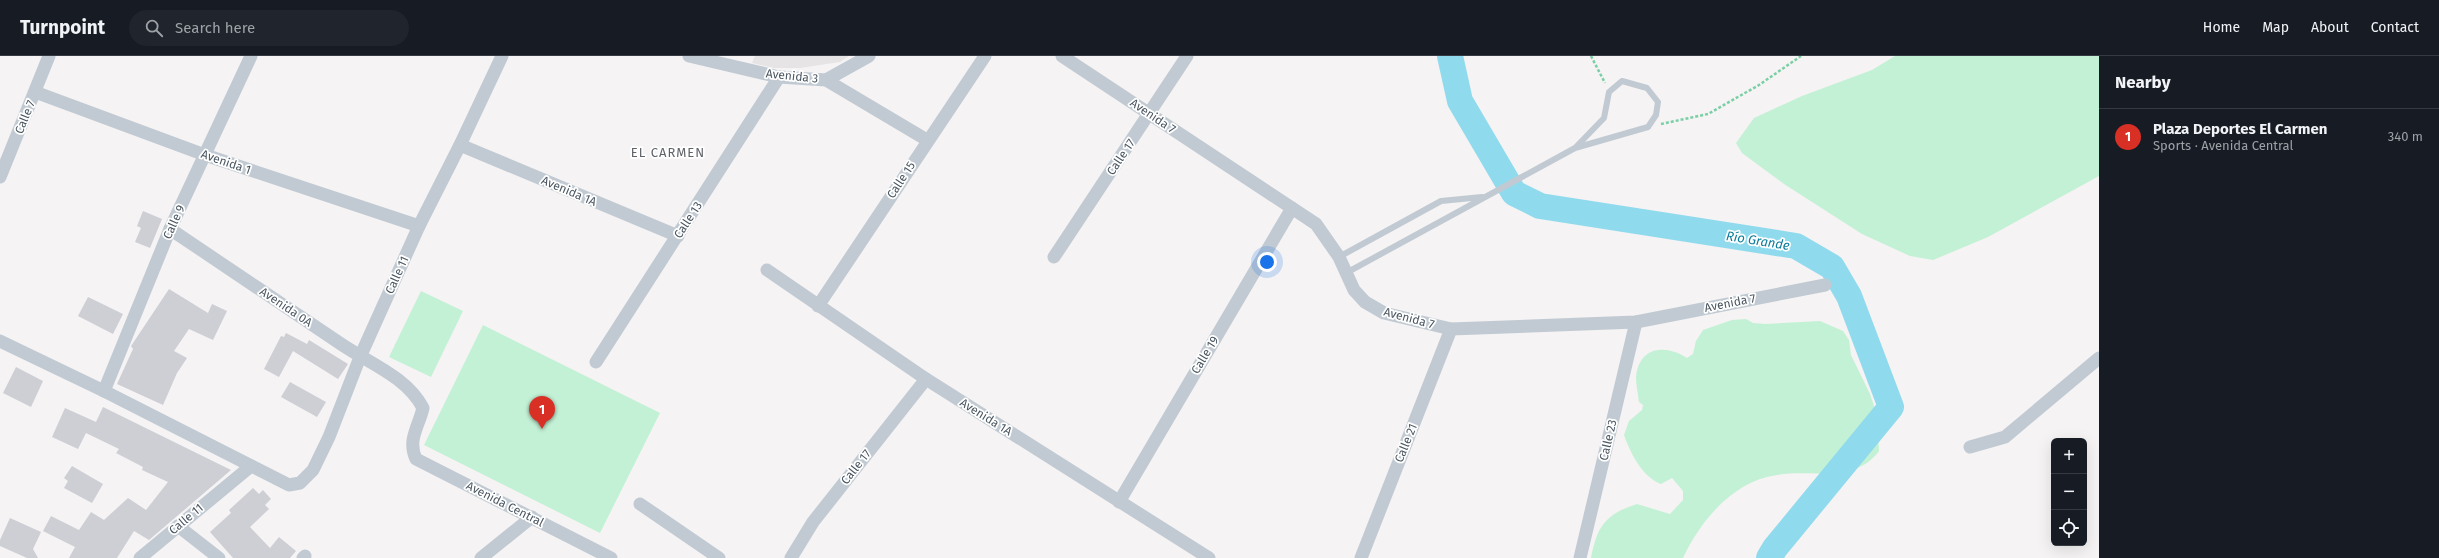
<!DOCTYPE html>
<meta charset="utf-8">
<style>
body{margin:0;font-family:"Fira Sans",sans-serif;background:#20242c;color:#f1f3f6}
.controls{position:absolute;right:12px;bottom:12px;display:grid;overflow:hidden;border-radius:6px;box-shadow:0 4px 16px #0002}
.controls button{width:36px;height:36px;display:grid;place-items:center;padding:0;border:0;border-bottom:1px solid #363941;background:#171b24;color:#f1f3f6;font:20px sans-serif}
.you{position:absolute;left:1267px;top:206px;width:14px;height:14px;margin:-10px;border:3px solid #fff;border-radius:50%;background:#1a73e8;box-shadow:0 0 0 6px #1a73e833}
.badge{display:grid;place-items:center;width:26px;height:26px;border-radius:50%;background:#d93025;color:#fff;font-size:13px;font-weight:700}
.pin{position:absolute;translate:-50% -33px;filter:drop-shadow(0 1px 2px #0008)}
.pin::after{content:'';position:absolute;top:21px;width:14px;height:12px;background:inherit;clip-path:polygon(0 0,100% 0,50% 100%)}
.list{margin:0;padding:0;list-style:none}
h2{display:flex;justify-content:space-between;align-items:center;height:52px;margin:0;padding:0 16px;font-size:17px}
h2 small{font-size:13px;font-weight:400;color:#9ea1a6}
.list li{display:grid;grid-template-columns:26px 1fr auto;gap:12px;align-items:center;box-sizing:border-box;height:56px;padding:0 16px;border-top:1px solid #363941}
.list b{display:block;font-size:15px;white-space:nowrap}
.list p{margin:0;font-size:13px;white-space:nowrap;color:#9ea1a6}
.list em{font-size:13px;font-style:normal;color:#9ea1a6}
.icon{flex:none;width:22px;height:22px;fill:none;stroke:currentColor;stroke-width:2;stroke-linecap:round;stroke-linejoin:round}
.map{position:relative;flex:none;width:2099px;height:502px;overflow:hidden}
header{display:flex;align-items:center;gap:24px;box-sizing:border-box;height:56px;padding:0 20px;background:#171b24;border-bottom:1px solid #363941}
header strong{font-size:19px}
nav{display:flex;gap:22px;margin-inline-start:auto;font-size:14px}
.search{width:280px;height:36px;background:#20242c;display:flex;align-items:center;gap:10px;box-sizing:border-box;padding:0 14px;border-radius:22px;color:#9ea1a6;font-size:15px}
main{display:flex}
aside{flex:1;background:#171b24}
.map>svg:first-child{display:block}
.education{fill:#e6e4e5}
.green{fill:#c3f1d5}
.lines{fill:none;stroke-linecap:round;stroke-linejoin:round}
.river{stroke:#90daee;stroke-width:26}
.building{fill:#cdcfd5}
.path{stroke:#7ad0a6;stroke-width:2.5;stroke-dasharray:3 2;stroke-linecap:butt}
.service{stroke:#c1cad2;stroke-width:6}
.minor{stroke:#c1cad2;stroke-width:13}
.labels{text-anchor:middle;stroke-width:3.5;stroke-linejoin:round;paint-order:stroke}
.street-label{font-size:12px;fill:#4a5661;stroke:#fff}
.neighbourhood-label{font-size:13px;letter-spacing:1px;fill:#5f6368;stroke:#fff}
.water-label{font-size:13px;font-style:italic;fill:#0c7c9b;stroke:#fff}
</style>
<header>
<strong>Turnpoint</strong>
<div class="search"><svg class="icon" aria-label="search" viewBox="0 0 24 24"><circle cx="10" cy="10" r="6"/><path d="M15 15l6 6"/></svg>Search here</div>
<nav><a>Home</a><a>Map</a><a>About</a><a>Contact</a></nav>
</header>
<main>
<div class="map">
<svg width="2099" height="502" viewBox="0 0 2099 502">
<rect width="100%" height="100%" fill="#f5f3f3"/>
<!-- education -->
<path class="education" d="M755,0H849L840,6L800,12H774L752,7Z"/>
<!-- green -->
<g class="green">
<path d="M1895,0H2099V120L1988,181L1933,204L1910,200L1862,178L1784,128L1742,97L1736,87L1754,62L1802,40L1872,14Z"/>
<path d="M421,235L463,255L431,321L389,301Z"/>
<path d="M1746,263L1753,267L1765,268L1820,265L1843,275L1849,284L1851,299L1870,338L1877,359L1879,395C1855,428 1811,413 1777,419C1733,425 1701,464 1683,502H1591C1597,471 1605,458 1637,448L1670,458L1683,444V435L1672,422L1661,428C1642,421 1630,396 1624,379L1629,365L1642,354L1643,349L1639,346C1638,338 1636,329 1636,321C1639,290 1666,288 1687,302L1693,298L1696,285L1703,274L1732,264Z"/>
<path d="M483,269L660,357L600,477L424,389Z"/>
</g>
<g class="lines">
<!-- river -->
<path class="river" d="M1450,0L1460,45L1514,137L1540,150L1796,190L1832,211L1849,240L1891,351L1775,492L1769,502"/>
</g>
<!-- building -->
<g class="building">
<path d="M143,155L162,163L150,192L135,186L141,172L137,170Z"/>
<path d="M169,233L208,257L212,248L227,255L213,284L189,273L174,295L187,302L177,317L163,349L117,328L133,293L131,290Z"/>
<path d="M88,241L123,258L113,278L78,260Z"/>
<path d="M286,277L307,288L309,284L348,308L338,323L293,295L279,321L264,313L281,280L284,281Z"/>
<path d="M16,311L43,325L31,351L3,337Z"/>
<path d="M290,326L326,346L317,361L281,341Z"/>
<path d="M103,351L231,414L149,484L134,475L117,502H69L75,491L43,475L51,460L79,474L91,456L104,464L128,442L146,454L168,426L142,414L143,411L116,397L119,393L86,377L78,393L52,381L65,352L96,366Z"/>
<path d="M72,410L103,428L92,447L64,432L68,425L64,422Z"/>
<path d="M253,432L259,438L263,434L271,443L265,449L269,453L250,471L270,492L279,481L296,495L290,502H233L210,476L231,457L229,454Z"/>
<path d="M10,462L41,476L33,493L38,502H27L0,490V484Z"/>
</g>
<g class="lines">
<!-- path -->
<g class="path">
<path d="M1591,0L1605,27"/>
<path d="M1661,68L1708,58L1759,29L1801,0"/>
</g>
<!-- service -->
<g class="service">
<path d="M1339,201L1441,145L1482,141"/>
<path d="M1346,217L1575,92L1648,71L1656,59L1658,46L1647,32L1622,25L1609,36L1604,62L1575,92"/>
</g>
<!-- minor -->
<g class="minor">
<path d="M689,0L779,21L826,24L927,84"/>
<path d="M1062,0L1316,168L1339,201L1354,234L1365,246L1384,257L1451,273L1636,266L1825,229"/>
<path d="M826,24L869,0"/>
<path d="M35,36L205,99L419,170"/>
<path d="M460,89L678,180"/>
<path d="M0,121L49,0"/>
<path d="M170,173C227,211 284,250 341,288C369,307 407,321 423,352C419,370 407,384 416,403L611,502"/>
<path d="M1054,201L1187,0"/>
<path d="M767,214L926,323L1209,502"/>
<path d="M818,250L985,0"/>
<path d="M0,285L104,335L289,429L300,427L313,414L329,381L360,301L419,170L460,89L502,0"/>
<path d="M596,306L779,21"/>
<path d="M104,335L170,173L251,0"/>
<path d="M1970,391L2005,381L2099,302"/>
<path d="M1119,446L1292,152"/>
<path d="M640,448L719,502"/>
<path d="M178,470L219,502"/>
<path d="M140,502L251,410"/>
<path d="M303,502L305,500"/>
<path d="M481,502L532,461"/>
<path d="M791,502L813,466L926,323"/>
<path d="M1361,502L1451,273"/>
<path d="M1580,502L1636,266"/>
</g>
</g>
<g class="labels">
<!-- street labels -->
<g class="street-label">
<text transform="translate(792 20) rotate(6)" y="4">Avenida 3</text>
<text transform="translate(1153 60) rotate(34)" y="4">Avenida 7</text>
<text transform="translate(25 61) rotate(-68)" y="4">Calle 7</text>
<text transform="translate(1121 101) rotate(-56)" y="4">Calle 17</text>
<text transform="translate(226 106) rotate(19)" y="4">Avenida 1</text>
<text transform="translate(901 124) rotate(-57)" y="4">Calle 15</text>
<text transform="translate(569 135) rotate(23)" y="4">Avenida 1A</text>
<text transform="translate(688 164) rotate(-57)" y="4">Calle 13</text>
<text transform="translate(174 166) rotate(-66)" y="4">Calle 9</text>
<text transform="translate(397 219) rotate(-66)" y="4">Calle 11</text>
<text transform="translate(1730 247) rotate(-11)" y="4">Avenida 7</text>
<text transform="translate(286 251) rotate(34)" y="4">Avenida 0A</text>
<text transform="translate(1409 262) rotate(15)" y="4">Avenida 7</text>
<text transform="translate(1205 299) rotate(-59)" y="4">Calle 19</text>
<text transform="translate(986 361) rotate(32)" y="4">Avenida 1A</text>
<text transform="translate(1608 384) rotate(-77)" y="4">Calle 23</text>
<text transform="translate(1406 387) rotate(-68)" y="4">Calle 21</text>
<text transform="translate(856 411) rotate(-52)" y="4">Calle 17</text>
<text transform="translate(505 448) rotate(27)" y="4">Avenida Central</text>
<text transform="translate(186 463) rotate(-40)" y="4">Calle 11</text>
</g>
<!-- neighbourhood labels -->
<g class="neighbourhood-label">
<text x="668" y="101">EL CARMEN</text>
</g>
<!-- water labels -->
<g class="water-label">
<text transform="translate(1758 184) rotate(9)" y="5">Río Grande</text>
</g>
</g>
</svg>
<div class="controls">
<button>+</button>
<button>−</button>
<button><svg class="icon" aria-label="locate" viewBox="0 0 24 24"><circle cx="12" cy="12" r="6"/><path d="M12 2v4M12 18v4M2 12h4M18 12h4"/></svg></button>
</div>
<div class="you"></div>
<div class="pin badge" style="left:542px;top:373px">1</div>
</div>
<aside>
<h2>Nearby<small></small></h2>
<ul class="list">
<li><span class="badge">1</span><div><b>Plaza Deportes El Carmen</b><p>Sports · Avenida Central</p></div><em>340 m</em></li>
</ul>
</aside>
</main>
